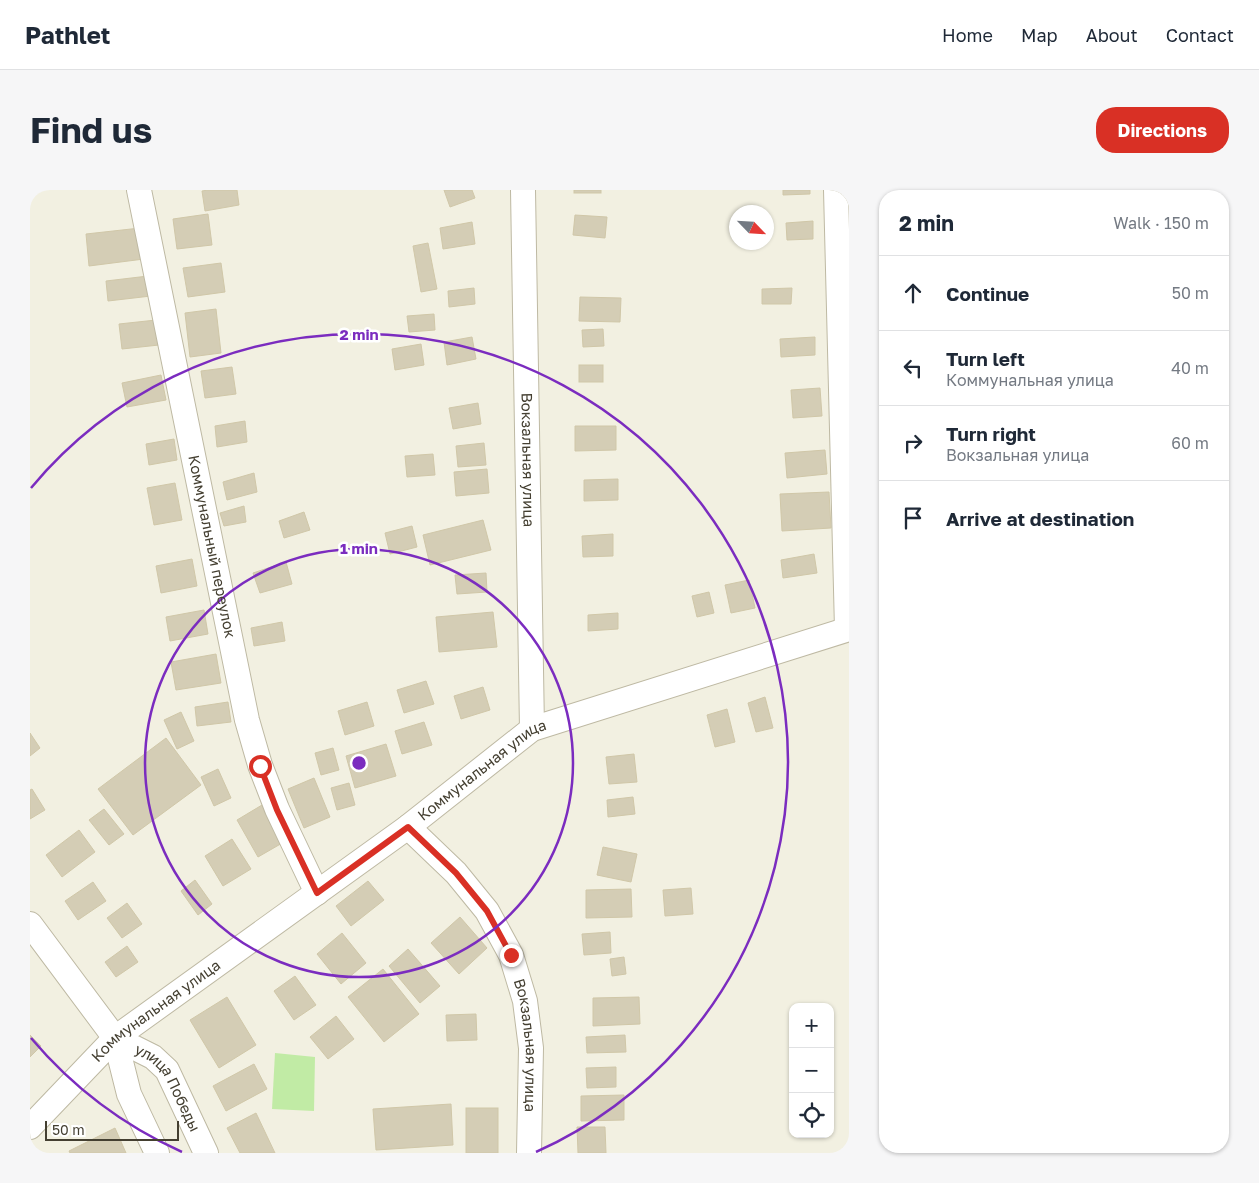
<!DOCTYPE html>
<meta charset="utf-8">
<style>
body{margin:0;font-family:"Golos Text",sans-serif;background:#f6f6f7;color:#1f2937}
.controls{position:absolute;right:15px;bottom:15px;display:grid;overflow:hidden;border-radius:10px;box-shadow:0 1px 4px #0004}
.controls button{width:45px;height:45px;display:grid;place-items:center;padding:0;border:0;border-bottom:1px solid #e0e1e3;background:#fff;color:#1f2937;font:25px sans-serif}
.compass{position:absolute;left:699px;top:15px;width:45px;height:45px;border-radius:50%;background:#fff;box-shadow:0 1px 4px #0004;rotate:115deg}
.scale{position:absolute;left:15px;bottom:12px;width:134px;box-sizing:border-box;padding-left:5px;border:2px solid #443f31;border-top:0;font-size:14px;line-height:18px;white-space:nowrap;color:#443f31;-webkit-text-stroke:4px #fff;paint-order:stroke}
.stop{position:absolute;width:15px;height:15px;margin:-11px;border:4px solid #d93025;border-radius:50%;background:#fff}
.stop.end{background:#d93025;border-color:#fff;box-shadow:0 1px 5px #0008}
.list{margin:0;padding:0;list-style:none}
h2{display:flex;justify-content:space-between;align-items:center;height:65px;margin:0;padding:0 20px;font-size:21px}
h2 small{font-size:16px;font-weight:400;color:#747a83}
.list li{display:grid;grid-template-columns:32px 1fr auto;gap:15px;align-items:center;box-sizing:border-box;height:75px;padding:0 20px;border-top:1px solid #e0e1e3}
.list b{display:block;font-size:19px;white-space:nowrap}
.list p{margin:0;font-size:16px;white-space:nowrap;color:#747a83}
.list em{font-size:16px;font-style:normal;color:#747a83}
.icon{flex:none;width:28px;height:28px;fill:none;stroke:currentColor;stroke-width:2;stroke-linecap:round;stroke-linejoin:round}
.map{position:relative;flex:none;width:819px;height:963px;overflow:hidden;border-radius:20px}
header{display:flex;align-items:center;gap:30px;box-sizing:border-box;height:70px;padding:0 25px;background:#fff;border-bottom:1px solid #e0e1e3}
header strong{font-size:24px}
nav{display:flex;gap:28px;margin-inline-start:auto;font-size:18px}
.intro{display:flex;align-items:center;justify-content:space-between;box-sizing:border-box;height:120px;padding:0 30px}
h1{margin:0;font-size:35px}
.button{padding:12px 22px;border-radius:20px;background:#d93025;color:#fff;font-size:18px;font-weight:700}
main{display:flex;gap:30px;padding:0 30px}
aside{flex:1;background:#fff;border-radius:20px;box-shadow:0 1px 4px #0004}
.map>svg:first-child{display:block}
.green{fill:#c1eba5}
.building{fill:#d4cdb5;stroke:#d0c7a8}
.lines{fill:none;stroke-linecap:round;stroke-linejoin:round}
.minor-casing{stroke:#beb9a3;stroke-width:26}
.minor{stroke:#fff;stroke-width:24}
.route{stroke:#d93025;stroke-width:6}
.ring{fill:none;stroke:#7b2cbf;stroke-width:2.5}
.labels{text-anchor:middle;stroke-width:5;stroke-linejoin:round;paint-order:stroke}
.street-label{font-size:15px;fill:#443f31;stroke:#fff}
.centre{fill:#7b2cbf;stroke:#fff;stroke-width:2.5}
.ring-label{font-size:15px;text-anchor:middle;font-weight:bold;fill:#7b2cbf;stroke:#fff;stroke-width:5;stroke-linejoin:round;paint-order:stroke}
</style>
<header>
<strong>Pathlet</strong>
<nav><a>Home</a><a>Map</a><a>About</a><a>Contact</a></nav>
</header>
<div class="intro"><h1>Find us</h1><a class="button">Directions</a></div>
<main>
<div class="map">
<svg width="819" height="963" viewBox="0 0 819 963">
<rect width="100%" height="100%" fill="#f2f0e1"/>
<!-- green -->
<path class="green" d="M245,863L285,867L284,921L242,919Z"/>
<!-- building -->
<g class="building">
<path d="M178,0H207L209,15L175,21L172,1Z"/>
<path d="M414,0H442L445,8L420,17Z"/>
<rect x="544" y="0" width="27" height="3"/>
<path d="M753,0H780V4L753,5Z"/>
<path d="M178,24L182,55L147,59L143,29Z"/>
<path d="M545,25L577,27L575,48L543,45Z"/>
<path d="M783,31V49L757,50L756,33Z"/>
<path d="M442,32L445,54L413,59L410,38Z"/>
<path d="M110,38L114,69L59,76L56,44Z"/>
<path d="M398,53L407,99L391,102L383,56Z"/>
<path d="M191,73L195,102L158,107L153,78Z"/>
<path d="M118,86L121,106L78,111L76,91Z"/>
<path d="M444,98L445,114L419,117L418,101Z"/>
<path d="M762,98L761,114H732V99Z"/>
<path d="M550,107L591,108L590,132L549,131Z"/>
<path d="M186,119L191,163L160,167L155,123Z"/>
<path d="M404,124L405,140L379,142L377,126Z"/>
<path d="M126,130L129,155L92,159L89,134Z"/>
<path d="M573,139L574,156L553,157L552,140Z"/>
<path d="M442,147L446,169L417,175L414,152Z"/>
<path d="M785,147V165L751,167L750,149Z"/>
<path d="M391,154L394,175L365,180L362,159Z"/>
<rect x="549" y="175" width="24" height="17"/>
<path d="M202,177L206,204L175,208L171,181Z"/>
<path d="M131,185L136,210L97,217L92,193Z"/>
<path d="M790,198L792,226L763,228L761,200Z"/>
<path d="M448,213L451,234L423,239L419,218Z"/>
<path d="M215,231L217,252L187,257L185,236Z"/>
<path d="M545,236H586V260L545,261Z"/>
<path d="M144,249L147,270L119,275L116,254Z"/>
<path d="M454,253L456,275L428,277L426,256Z"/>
<path d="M795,260L797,284L757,288L755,263Z"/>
<path d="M403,264L405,285L377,287L375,266Z"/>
<path d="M457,279L459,303L426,306L424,282Z"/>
<path d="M224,283L227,302L197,310L193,292Z"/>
<path d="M588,289V310L554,311V290Z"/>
<path d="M145,293L152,330L124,335L117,298Z"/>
<path d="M799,302L801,338L752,341L750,304Z"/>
<path d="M214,316L216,332L194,336L190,323Z"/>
<path d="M274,322L280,340L254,348L249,331Z"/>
<path d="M453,330L461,360L400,375L393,345Z"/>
<path d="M382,336L387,357L360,364L355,343Z"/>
<path d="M583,344V366L553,367L552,346Z"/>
<path d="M784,364L787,383L753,388L751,370Z"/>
<path d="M162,369L167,396L131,403L126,376Z"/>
<path d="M256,372L262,394L230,403L223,383Z"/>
<path d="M456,383L457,402L427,404L425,385Z"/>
<path d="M719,390L725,418L701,423L695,395Z"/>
<path d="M679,402L684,423L667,427L662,406Z"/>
<path d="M174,420L178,444L140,451L136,427Z"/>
<path d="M463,422L467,457L409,462L406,427Z"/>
<path d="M588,423V439L558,441V425Z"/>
<path d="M252,432L255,451L224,456L221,438Z"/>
<path d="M186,464L191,493L146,500L141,472Z"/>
<path d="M396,491L404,514L374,523L367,500Z"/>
<path d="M453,497L460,520L431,529L424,506Z"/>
<path d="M735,507L743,538L726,542L718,513Z"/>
<path d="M198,512L201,532L167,536L165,517Z"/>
<path d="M337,512L344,536L315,545L308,521Z"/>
<path d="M697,519L705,552L685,557L677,525Z"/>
<path d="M151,522L164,551L147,559L134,530Z"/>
<path d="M394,532L402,555L372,564L365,541Z"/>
<path d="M0,543L10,558L0,566Z"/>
<path d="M136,548L171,595L103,645L68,599Z"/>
<path d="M356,554L366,586L325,598L316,566Z"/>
<path d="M303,558L309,580L291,585L285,563Z"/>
<path d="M604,564L607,592L579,594L576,567Z"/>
<path d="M188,579L201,608L184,616L171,587Z"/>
<path d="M284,588L300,627L274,638L258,599Z"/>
<path d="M319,593L325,615L307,620L301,598Z"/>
<path d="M2,599L15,620L0,629V600Z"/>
<path d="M603,607L605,624L578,627L577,610Z"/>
<path d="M232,615L254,652L228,667L207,630Z"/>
<path d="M74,619L94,644L79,655L59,630Z"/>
<path d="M49,640L65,662L32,687L16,665Z"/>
<path d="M202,649L221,679L193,696L175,666Z"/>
<path d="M573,657L607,664L601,692L567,685Z"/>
<path d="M165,690L182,714L168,725L151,701Z"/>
<path d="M338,691L354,710L321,736L306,716Z"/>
<path d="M63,692L76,711L48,730L35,711Z"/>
<path d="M661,698L663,724L635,726L633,700Z"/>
<path d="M601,699L602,727L556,728V700Z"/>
<path d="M97,713L112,734L92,748L77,728Z"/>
<path d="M430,727L457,758L429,784L401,753Z"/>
<path d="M580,742L581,763L554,765L552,744Z"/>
<path d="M312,743L336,773L311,794L287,764Z"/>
<path d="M97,756L108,772L86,787L75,772Z"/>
<path d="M378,759L410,796L390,813L359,776Z"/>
<path d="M594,767L596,784L582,786L580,769Z"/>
<path d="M353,779L389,824L354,852L318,807Z"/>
<path d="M265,786L286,815L264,830L244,801Z"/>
<path d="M197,807L226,855L189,878L160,830Z"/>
<path d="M609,807L610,834L563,836V808Z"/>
<path d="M446,824L447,850L417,851L416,825Z"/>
<path d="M306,826L324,849L298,869L280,847Z"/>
<path d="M0,845L11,856L0,867Z"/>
<path d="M595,845L596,862L557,863L556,847Z"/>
<path d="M224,874L237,899L196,921L183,896Z"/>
<path d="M586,877V897L557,898L556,878Z"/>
<path d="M594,905V930L551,931V906Z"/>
<path d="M421,914L423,955L346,960L343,919Z"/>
<rect x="436" y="918" width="32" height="45"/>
<path d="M226,923L245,963H210L197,938Z"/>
<path d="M547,937H575L576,963H548Z"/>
<path d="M85,938L96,963H40L39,961Z"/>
</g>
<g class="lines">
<defs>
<g id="minor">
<path id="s1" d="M109,0L217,530L230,575L247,619L287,703"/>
<path id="s2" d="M493,0L502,539"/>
<path d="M806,0L817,439"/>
<path id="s3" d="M378,637L426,683L457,721L481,765L495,811L501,858L499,963"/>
<path d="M0,734L85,848L99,904L127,963"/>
<path id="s4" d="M85,848L123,867L137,880L176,963"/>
<path id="s5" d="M0,937L85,848L378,637L502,539L819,439"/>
</g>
</defs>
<!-- minor casing -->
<use href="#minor" class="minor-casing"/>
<!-- minor -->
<use href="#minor" class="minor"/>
</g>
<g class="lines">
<!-- route -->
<path class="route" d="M230,576L247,620L287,703L378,637L426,683L457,721L481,765"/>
</g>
<!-- distance rings -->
<g class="ring">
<circle cx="329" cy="573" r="214"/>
<path d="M152 962A428 428 0 0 1 1 848M1 298A428 428 0 1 1 506 962"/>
</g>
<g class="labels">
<!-- street labels -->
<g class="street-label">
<text dy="5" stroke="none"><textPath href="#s2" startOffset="270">Вокзальная улица</textPath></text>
<text dy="5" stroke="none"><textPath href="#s1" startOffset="364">Коммунальный переулок</textPath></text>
<text dy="5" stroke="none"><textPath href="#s5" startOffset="578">Коммунальная улица</textPath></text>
<text dy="5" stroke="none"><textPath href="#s5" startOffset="172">Коммунальная улица</textPath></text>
<text dy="5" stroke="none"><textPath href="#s3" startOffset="258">Вокзальная улица</textPath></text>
<text dy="5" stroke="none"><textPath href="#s4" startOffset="76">улица Победы</textPath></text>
</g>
</g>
<circle cx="329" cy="573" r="8" class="centre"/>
<g class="ring-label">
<text x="329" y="150">2 min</text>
<text x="329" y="364">1 min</text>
</g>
</svg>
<div class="controls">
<button>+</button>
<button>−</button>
<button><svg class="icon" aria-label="locate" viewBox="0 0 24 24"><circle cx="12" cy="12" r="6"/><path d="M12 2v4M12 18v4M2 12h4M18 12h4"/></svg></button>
</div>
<svg class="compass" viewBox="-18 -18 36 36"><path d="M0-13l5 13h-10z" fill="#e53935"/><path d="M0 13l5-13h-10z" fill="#747a83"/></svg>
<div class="scale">50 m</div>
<div class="stop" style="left:230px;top:576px"></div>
<div class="stop end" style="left:481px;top:765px"></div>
</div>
<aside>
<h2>2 min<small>Walk · 150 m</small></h2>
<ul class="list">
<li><svg class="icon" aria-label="ahead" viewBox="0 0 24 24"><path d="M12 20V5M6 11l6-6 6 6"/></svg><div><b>Continue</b></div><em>50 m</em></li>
<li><svg class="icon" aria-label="left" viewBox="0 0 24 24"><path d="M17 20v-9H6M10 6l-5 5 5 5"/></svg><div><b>Turn left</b><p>Коммунальная улица</p></div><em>40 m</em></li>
<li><svg class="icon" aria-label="right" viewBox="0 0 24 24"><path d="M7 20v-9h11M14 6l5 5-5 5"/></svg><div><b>Turn right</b><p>Вокзальная улица</p></div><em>60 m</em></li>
<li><svg class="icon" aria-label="arrive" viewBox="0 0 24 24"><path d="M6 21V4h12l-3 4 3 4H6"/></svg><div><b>Arrive at destination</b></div></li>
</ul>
</aside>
</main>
